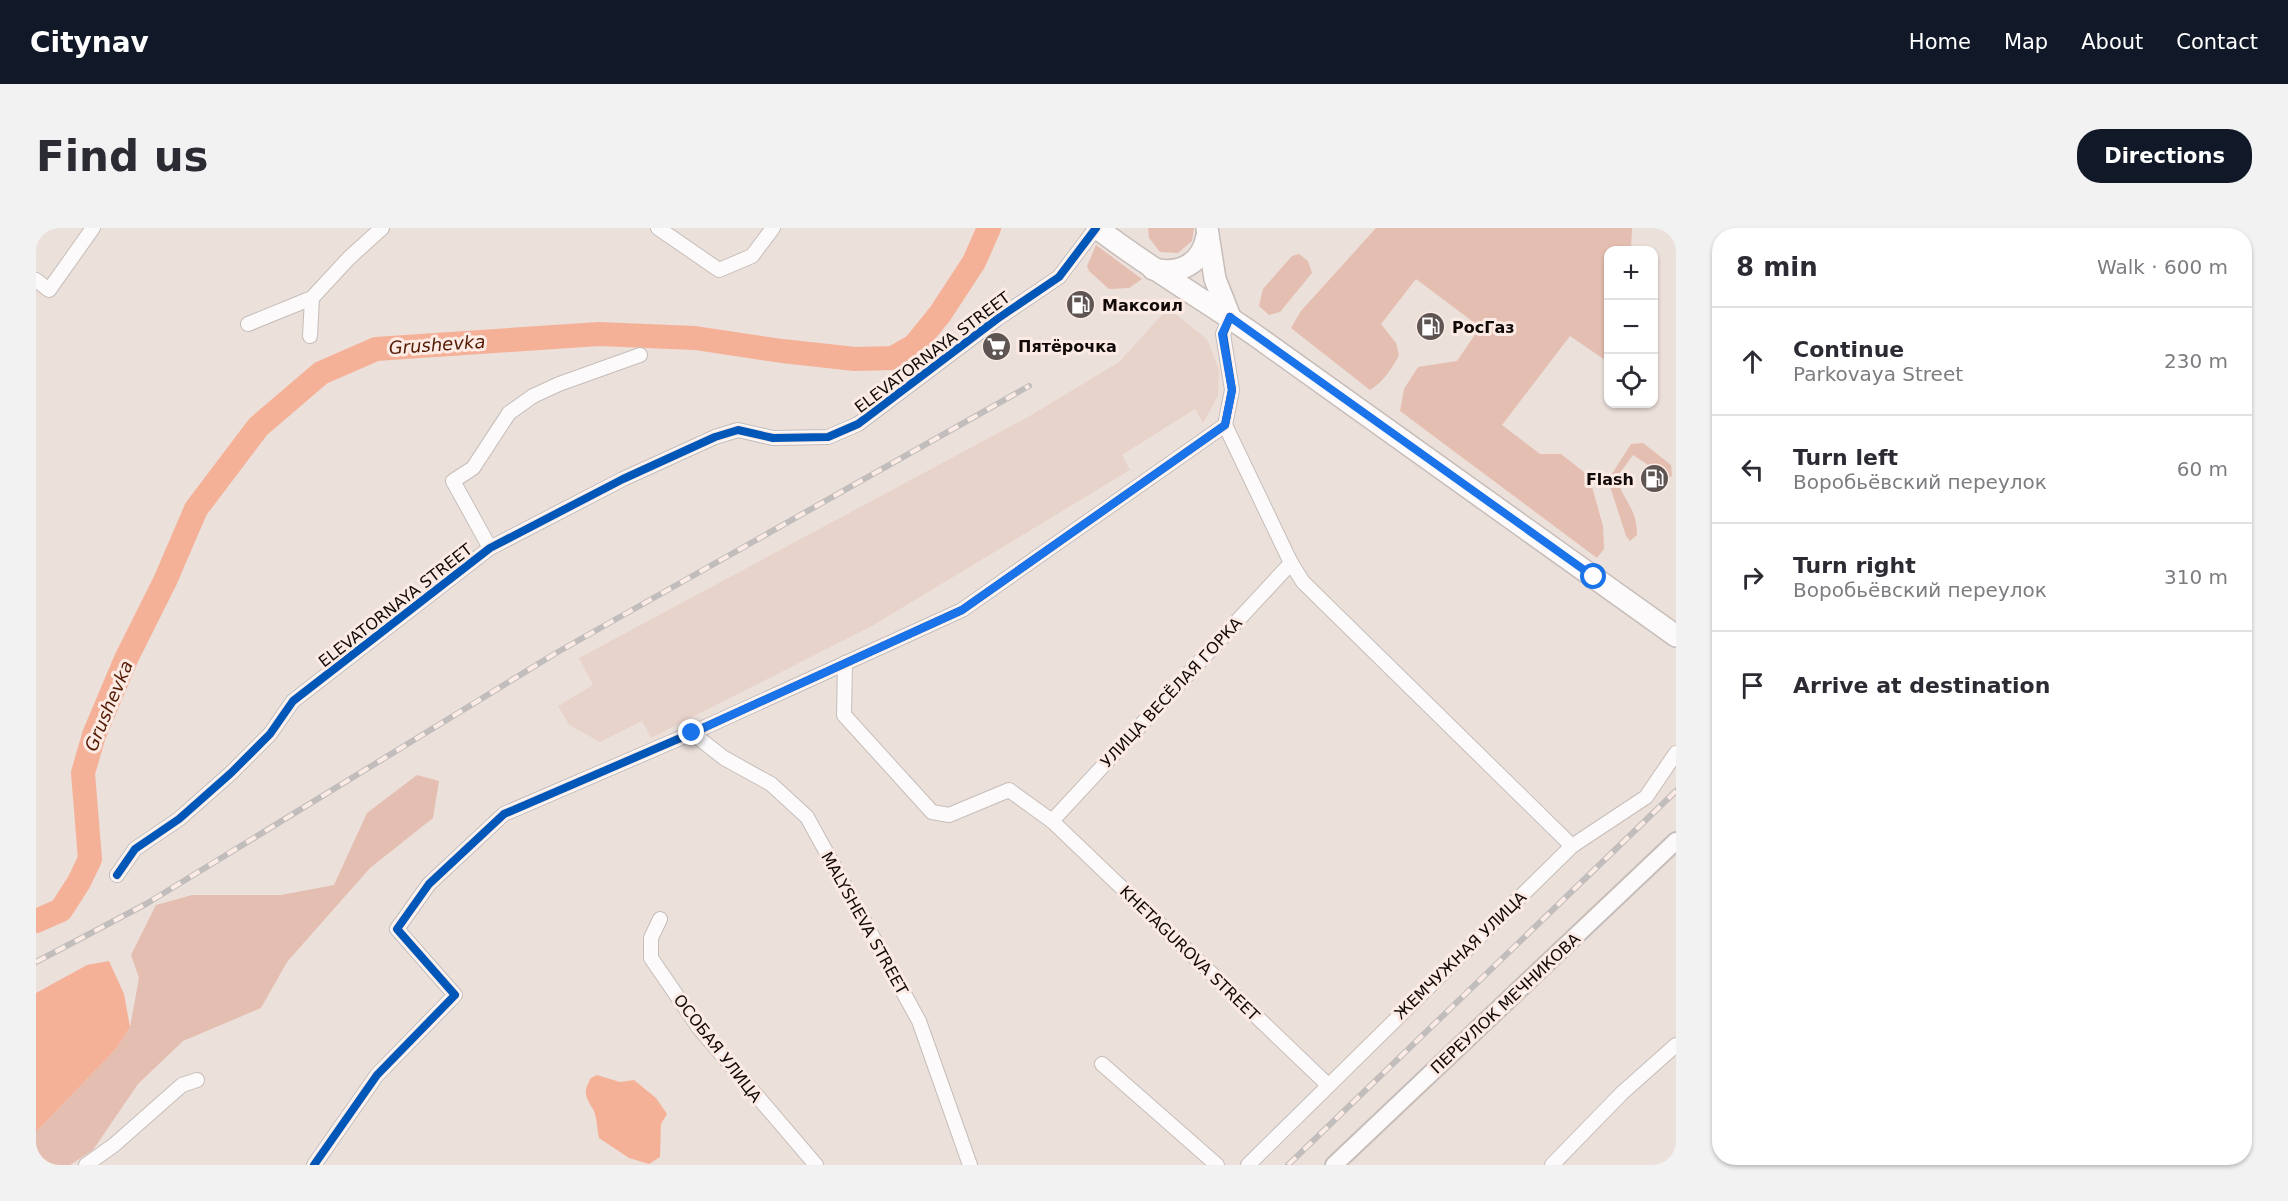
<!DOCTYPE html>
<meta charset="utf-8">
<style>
body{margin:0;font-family:"DejaVu Sans",sans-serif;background:#f2f2f3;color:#2b2b33}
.controls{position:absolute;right:18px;top:18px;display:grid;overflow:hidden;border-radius:12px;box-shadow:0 2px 4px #0004}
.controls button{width:54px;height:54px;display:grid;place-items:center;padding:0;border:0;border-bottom:2px solid #e1e1e2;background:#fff;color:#2b2b33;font:30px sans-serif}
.stop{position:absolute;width:18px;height:18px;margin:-14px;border:4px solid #1a73e8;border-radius:50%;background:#fff}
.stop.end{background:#1a73e8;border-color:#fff;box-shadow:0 2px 6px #0008}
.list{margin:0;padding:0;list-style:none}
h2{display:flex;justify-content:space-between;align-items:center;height:78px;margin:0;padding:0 24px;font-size:26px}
h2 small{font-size:20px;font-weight:400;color:#7c7c81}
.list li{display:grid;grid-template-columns:39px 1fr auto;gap:18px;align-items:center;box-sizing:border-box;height:108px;padding:0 24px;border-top:2px solid #e1e1e2}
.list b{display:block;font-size:22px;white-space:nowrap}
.list p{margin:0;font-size:20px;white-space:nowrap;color:#7c7c81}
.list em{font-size:20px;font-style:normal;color:#7c7c81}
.icon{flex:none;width:33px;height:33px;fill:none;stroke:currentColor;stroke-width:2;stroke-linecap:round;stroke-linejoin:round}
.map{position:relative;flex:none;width:1640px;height:937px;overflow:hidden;border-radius:24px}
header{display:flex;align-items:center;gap:36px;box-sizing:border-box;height:84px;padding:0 30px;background:#111827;color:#fff}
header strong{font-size:28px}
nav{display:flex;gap:33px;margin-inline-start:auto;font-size:21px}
.intro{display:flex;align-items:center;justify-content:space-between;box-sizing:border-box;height:144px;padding:0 36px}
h1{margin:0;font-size:42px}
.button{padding:15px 27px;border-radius:24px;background:#111827;color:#fff;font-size:21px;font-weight:700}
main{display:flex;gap:36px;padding:0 36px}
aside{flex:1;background:#fff;border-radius:24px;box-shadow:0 2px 4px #0004}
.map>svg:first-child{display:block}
.built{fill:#e8d3cb}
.green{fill:#e4beb0}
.water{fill:#f5b198}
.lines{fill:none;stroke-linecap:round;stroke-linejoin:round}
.river{stroke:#f5b198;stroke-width:24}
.minor-casing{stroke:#c6bdb9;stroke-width:16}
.tertiary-casing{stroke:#c6bdb9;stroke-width:20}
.primary-casing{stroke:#c6bdb9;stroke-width:24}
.minor{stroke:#fcfafa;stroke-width:14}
.tertiary{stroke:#fcfafa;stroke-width:16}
.primary{stroke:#fcfafa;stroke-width:21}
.rail-casing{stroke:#c1bdbc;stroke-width:6}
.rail{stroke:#fcebe5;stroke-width:4;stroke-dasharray:11;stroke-linecap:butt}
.cycleway-casing{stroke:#fcebe5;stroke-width:11}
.cycleway{stroke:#0057b8;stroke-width:8}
.route{stroke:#1a73e8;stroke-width:8}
.labels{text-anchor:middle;stroke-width:6;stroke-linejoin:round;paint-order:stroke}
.poi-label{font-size:16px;font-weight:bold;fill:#110a08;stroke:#fcebe5;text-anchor:start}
.street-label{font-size:16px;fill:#110a08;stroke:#fcebe5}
.water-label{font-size:18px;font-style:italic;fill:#541c04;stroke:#fcebe5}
</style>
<header>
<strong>Citynav</strong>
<nav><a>Home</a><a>Map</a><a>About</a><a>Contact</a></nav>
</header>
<div class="intro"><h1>Find us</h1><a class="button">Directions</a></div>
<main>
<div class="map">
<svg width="1640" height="937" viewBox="0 0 1640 937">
<rect width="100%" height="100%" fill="#ece0db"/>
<!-- built -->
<path class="built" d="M1132,80L1171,111L1183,142L1182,168L1167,195L1159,181L1086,227L1094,242L836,398L615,510L606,493L564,514L533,497L522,478L557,457L543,430L992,189L1083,134Z"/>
<!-- green -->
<g class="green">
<path d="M1158,0L1156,13L1142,25L1124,24L1113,10L1112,0Z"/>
<path d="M1340,0H1596L1595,22H1572V134L1534,108L1466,197L1504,226H1525L1553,248L1567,298L1568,321L1561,330L1364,183L1368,161L1382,139L1421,133L1444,99L1380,51L1345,96L1360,115L1363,127C1356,141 1347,154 1334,162L1255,100L1265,83Z"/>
<path d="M1060,17L1106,51L1093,60L1073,61L1053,43L1051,38Z"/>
<path d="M1263,26L1272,33L1276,45L1244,84L1233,87L1223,78L1227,61L1256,28Z"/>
<path d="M1607,215L1635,237L1636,248L1632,250L1597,227L1581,249C1586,273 1601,278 1601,307L1594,313L1590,308L1572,252L1595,216Z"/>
<path d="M381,547L403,553L397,590L334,640L251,734L225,780L147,813L102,856L57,922L34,937H0V904L80,821L94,799L103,750L95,727L120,677L156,667H245L298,657L331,585Z"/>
</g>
<!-- water -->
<g class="water">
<path d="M73,733L88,766L94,799L80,821L0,904V765L51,737Z"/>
<path d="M561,847L584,854L598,852L620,870L631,886L625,896L624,929L613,936L593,930L563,910C561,902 561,888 557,881C549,868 547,864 555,850Z"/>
</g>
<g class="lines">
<!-- river -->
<path class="river" d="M0,693L25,682L43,654L54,631L47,545L58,507L90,431L129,353L160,281L222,199L285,145L340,121L563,106L659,110L746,123L819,131L857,130L878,118L904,86L938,34L953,0"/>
<defs>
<g id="minor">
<path d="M622,0L683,42L716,28L737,0"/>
<path d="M0,52L13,62L57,0"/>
<path d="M212,96L276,70"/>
<path d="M274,108L276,70L313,30L346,0"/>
<path d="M1189,197L1255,335L1267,354L1536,618"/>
<path d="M454,320L417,253L437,240L473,185L497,168L523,156L604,127"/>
<path d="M809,435L808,487L896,584L913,587L973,562L1016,593L1292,857"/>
<path d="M656,505L688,530L735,556L771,589L883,793L934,937"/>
<path d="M1016,593L1255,335"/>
<path d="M81,647L99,621L143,591L195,545L234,506L257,473L454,320L587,251L679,209L702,202L737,210L792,209L822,196L961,91L1023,49L1060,0"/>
<path d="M624,691L615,710V730L663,800L780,937"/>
<path d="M1066,836L1181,937"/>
<path d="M50,937L78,917L146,857L161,852"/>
<path d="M278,937L341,847L419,767L361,701L393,656L468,586L656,505L926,382L1189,197L1196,162L1187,106L1194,89"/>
<path d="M1212,937L1536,618L1610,569L1640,525"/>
<path d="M1516,937L1586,865L1640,817"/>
</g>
<path id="tertiary" d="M1298,937L1640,613"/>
<g id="primary">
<path d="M1061,0C1113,40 1169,72 1223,110C1362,209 1501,308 1640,408"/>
<path d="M1171,0L1179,51L1194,89"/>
<path d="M1117,41C1144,47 1166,36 1171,8"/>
</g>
</defs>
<!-- minor casing -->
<use href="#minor" class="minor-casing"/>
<!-- tertiary casing -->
<use href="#tertiary" class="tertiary-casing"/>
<!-- primary casing -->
<use href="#primary" class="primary-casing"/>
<!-- minor -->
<use href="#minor" class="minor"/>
<!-- tertiary -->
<use href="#tertiary" class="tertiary"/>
<!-- primary -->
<use href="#primary" class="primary"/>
<defs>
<g id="rail">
<path d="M0,734L110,676L520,425L993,158"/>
<path d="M1252,937L1640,563"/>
</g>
</defs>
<!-- rail casing -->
<use href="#rail" class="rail-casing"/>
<!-- rail -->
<use href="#rail" class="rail"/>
<defs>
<g id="cycleway">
<path d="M81,647L99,621L143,591L195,545L234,506L257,473L454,320L587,251L679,209L702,202L737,210L792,209L822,196L961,91L1023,49L1060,0"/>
<path d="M278,937L341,847L419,767L361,701L393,656L468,586L656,505L926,382L1189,197L1196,162L1187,106L1194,89"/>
</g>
</defs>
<!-- cycleway casing -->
<use href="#cycleway" class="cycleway-casing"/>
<!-- cycleway -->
<use href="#cycleway" class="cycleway"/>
</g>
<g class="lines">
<!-- route -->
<path class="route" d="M656,505L926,382L1189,197L1196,162L1186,106L1194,89L1558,349"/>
</g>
<!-- icons -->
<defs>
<symbol id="fuel-disc" viewBox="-11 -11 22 22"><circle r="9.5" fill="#5e5552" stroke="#fcebe5"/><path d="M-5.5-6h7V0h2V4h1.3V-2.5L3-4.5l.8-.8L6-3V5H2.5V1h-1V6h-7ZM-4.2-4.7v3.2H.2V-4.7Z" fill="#fff"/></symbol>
<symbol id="supermarket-disc" viewBox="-11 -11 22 22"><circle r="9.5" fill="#5e5552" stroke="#fcebe5"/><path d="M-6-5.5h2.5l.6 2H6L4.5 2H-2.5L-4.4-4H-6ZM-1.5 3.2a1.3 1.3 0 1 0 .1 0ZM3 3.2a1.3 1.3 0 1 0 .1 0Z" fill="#fff"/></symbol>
</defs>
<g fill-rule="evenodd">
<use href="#fuel-disc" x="1028" y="60" width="33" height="33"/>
<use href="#fuel-disc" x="1378" y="82" width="33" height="33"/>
<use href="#supermarket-disc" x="944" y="102" width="33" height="33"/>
<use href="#fuel-disc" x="1602" y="234" width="33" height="33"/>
</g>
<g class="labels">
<!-- poi labels -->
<g class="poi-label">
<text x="1066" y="83">Максоил</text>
<text x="1416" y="105">РосГаз</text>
<text x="982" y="124">Пятёрочка</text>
<text x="1598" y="257" text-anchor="end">Flash</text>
</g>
<!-- street labels -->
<g class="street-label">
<text transform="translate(896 124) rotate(-37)" y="6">ELEVATORNAYA STREET</text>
<text transform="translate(359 377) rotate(-38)" y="6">ELEVATORNAYA STREET</text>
<text transform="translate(1135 464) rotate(-47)" y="6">УЛИЦА ВЕСЁЛАЯ ГОРКА</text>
<text transform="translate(829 695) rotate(61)" y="6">MALYSHEVA STREET</text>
<text transform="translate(1154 725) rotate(44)" y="6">KHETAGUROVA STREET</text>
<text transform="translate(1424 727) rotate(-44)" y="6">ЖЕМЧУЖНАЯ УЛИЦА</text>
<text transform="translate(1469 775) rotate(-43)" y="6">ПЕРЕУЛОК МЕЧНИКОВА</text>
<text transform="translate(682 820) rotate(52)" y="6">ОСОБАЯ УЛИЦА</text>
</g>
<!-- water labels -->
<g class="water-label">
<text transform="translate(401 117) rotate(-4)" y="6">Grushevka</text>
<text transform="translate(73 478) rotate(-67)" y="6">Grushevka</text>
</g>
</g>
</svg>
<div class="controls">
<button>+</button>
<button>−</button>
<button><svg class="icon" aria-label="locate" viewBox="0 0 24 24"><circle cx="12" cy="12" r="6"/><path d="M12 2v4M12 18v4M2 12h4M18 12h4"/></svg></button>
</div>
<div class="stop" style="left:1558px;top:349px"></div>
<div class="stop end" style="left:656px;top:505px"></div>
</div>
<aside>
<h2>8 min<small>Walk · 600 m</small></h2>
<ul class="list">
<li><svg class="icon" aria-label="ahead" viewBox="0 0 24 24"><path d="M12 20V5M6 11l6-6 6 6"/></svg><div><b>Continue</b><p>Parkovaya Street</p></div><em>230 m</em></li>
<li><svg class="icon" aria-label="left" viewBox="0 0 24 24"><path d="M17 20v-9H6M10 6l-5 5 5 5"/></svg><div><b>Turn left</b><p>Воробьёвский переулок</p></div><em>60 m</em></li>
<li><svg class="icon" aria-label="right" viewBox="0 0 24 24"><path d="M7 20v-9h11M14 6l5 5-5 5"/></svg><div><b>Turn right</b><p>Воробьёвский переулок</p></div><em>310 m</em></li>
<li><svg class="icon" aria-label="arrive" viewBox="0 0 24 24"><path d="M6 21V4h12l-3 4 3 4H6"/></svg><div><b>Arrive at destination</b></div></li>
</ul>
</aside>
</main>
